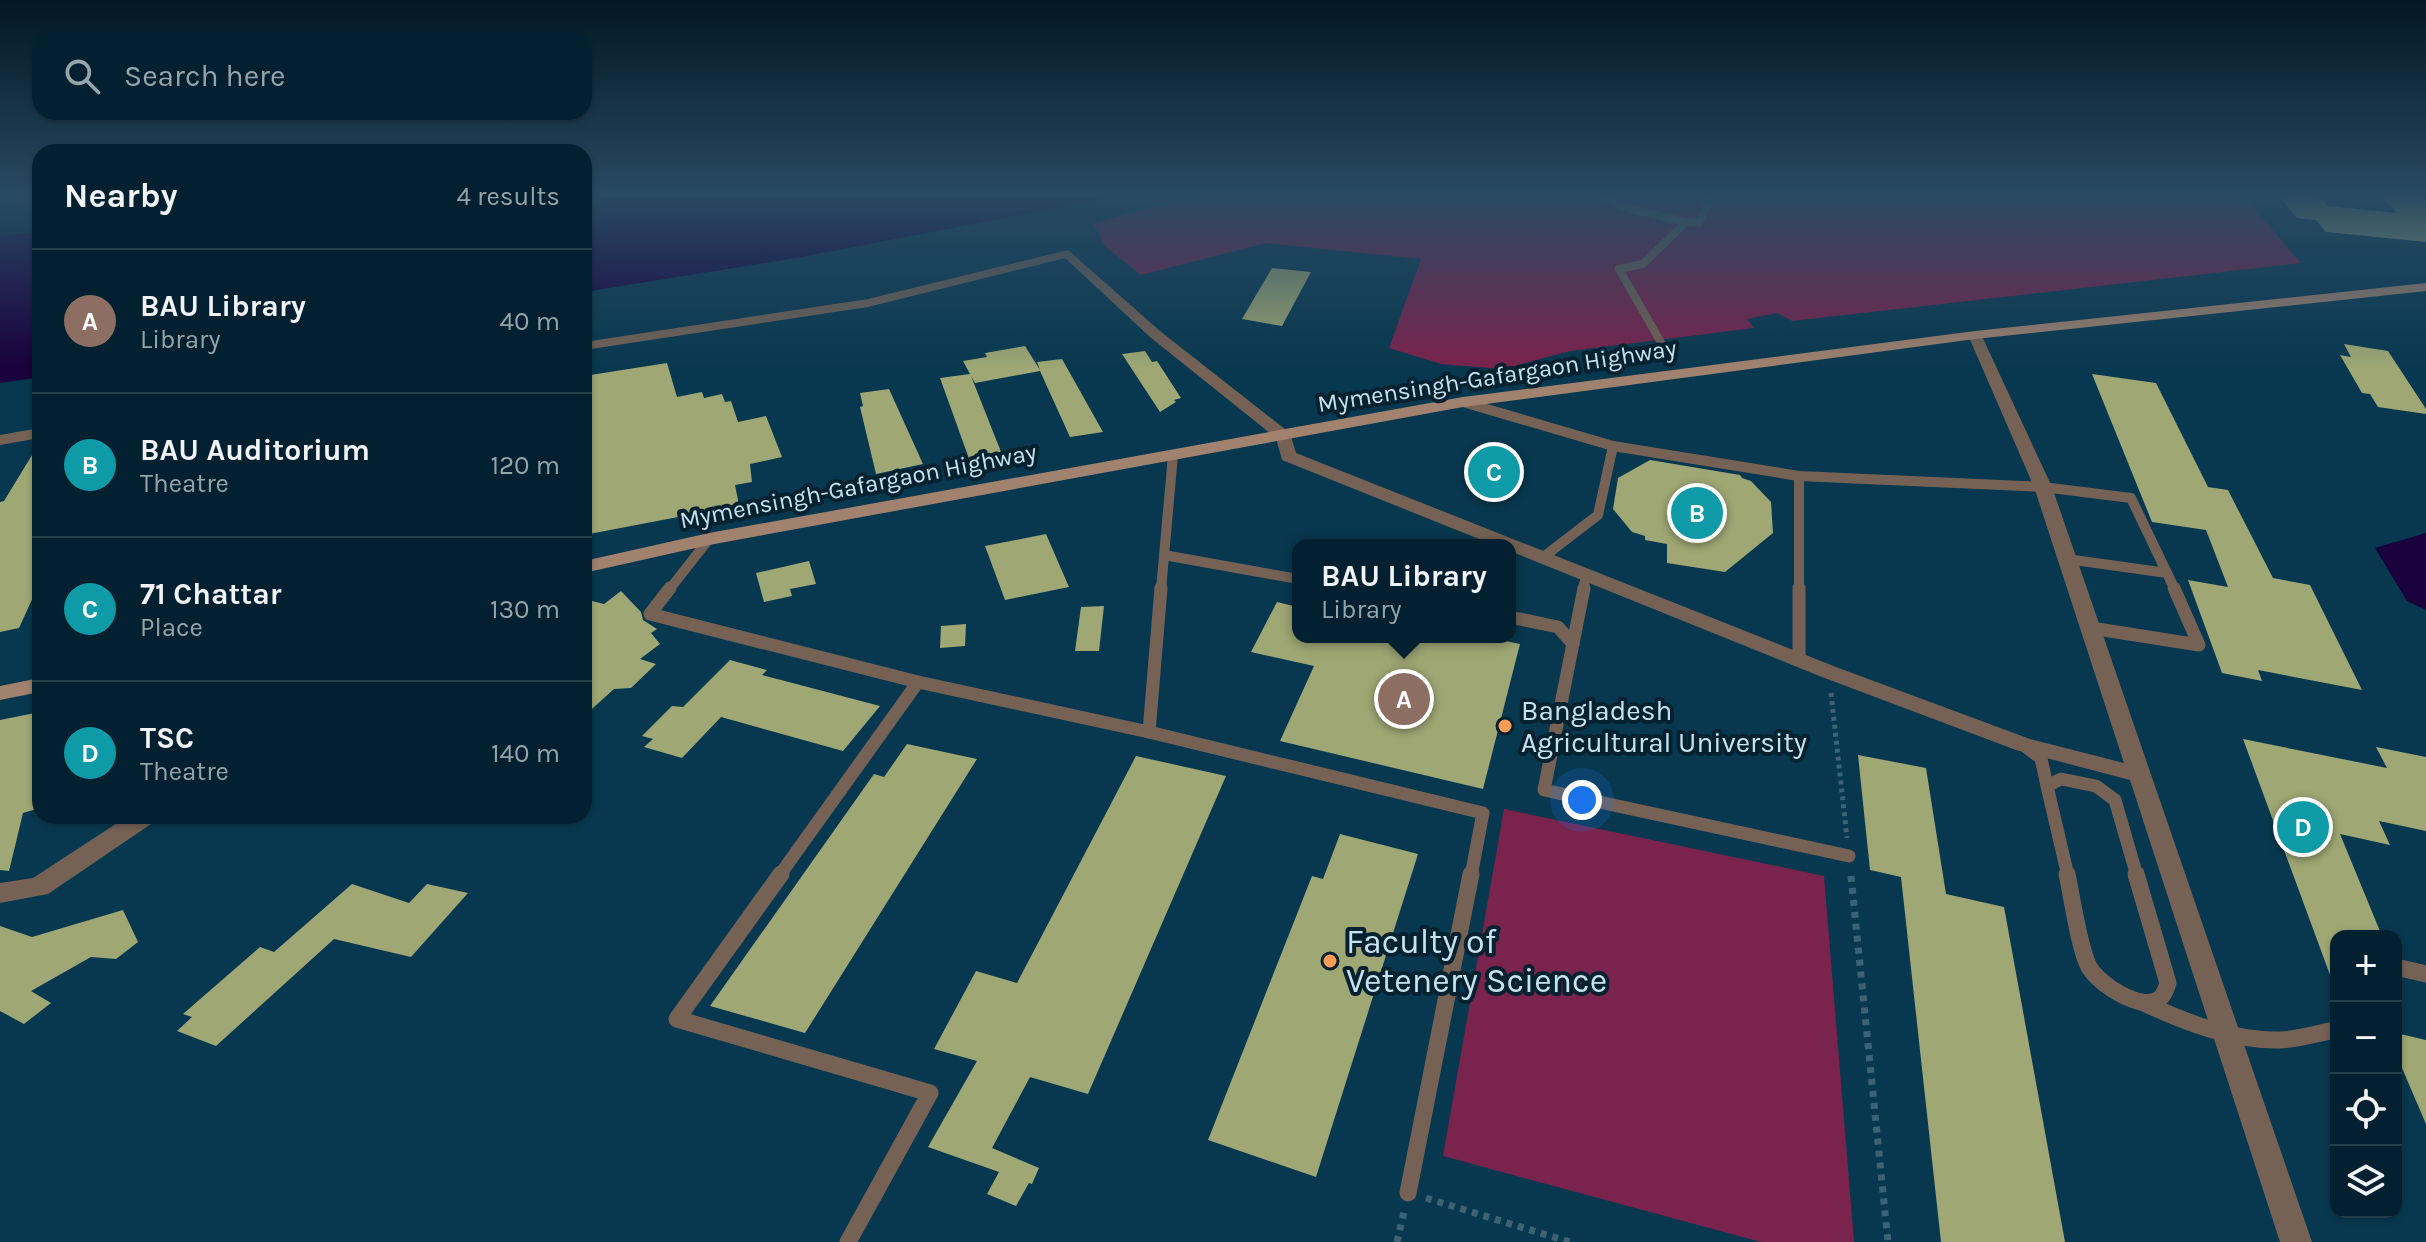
<!DOCTYPE html>
<meta charset="utf-8">
<style>
body{margin:0;font-family:Karla,sans-serif;background:#0c2837;color:#f1f3f6}
.controls{position:absolute;right:24px;bottom:24px;display:grid;overflow:hidden;border-radius:16px;box-shadow:0 2px 6px #0004}
.controls button{width:72px;height:72px;display:grid;place-items:center;padding:0;border:0;border-bottom:2px solid #233e4b;background:#02202f;color:#f1f3f6;font:40px sans-serif}
.you{position:absolute;left:1582px;top:800px;width:28px;height:28px;margin:-20px;border:6px solid #fff;border-radius:50%;background:#1a73e8;box-shadow:0 0 0 12px #1a73e833}
.badge{display:grid;place-items:center;width:52px;height:52px;border-radius:50%;background:#fd9c55;color:#fff;font-size:26px;font-weight:700}
.pin{position:absolute;translate:-50% -50%;border:4px solid #fff;box-shadow:0 2px 8px #0006}
.popup{position:absolute;left:1292px;top:539px;width:224px;height:104px;box-sizing:border-box;display:grid;place-content:center;border-radius:16px;background:#02202f;filter:drop-shadow(0 2px 6px #0005);font-size:26px;white-space:nowrap;color:#96a3aa}
.popup b{font-size:30px;color:#f1f3f6}
.popup::after{content:'';position:absolute;left:50%;top:100%;margin-left:-16px;border:16px solid transparent;border-top-color:#02202f}
.list{margin:0;padding:0;list-style:none}
h2{display:flex;justify-content:space-between;align-items:center;height:104px;margin:0;padding:0 32px;font-size:34px}
h2 small{font-size:26px;font-weight:400;color:#96a3aa}
.list li{display:grid;grid-template-columns:52px 1fr auto;gap:24px;align-items:center;box-sizing:border-box;height:144px;padding:0 32px;border-top:2px solid #233e4b}
.list b{display:block;font-size:30px;white-space:nowrap}
.list p{margin:0;font-size:26px;white-space:nowrap;color:#96a3aa}
.list em{font-size:26px;font-style:normal;color:#96a3aa}
.icon{flex:none;width:44px;height:44px;fill:none;stroke:currentColor;stroke-width:2;stroke-linecap:round;stroke-linejoin:round}
.map{position:relative;flex:none;width:2426px;height:1242px;overflow:hidden}
.search{position:absolute;background:#02202f;box-shadow:0 2px 6px #0004;left:32px;top:32px;width:560px;height:88px;display:flex;align-items:center;gap:20px;box-sizing:border-box;padding:0 28px;border-radius:24px;color:#96a3aa;font-size:30px}
.panel{position:absolute;background:#02202f;box-shadow:0 2px 6px #0004;left:32px;top:144px;width:560px;height:680px;border-radius:24px}
.map>svg:first-child{display:block}
.built{fill:#08384f;fill-rule:evenodd}
.green{fill:#7a234c}
.water{fill:#1a003d}
.building{fill:#9fa774}
.lines{fill:none;stroke-linecap:round;stroke-linejoin:round}
.path-far1{stroke:#3e6275;stroke-width:5;stroke-dasharray:4 4;stroke-linecap:butt}
.path{stroke:#3e6275;stroke-width:7;stroke-dasharray:6 6;stroke-linecap:butt}
.lane-far3{stroke:#756255;stroke-width:8}
.lane-far2{stroke:#756255;stroke-width:10}
.lane-far1{stroke:#756255;stroke-width:13}
.lane{stroke:#756255;stroke-width:17}
.street{fill:#756255;fill-rule:evenodd}
.secondary{fill:#a1826e;fill-rule:evenodd}
.poi-dot{fill:#fd9c55;stroke:#06212f;stroke-width:3}
.labels{text-anchor:middle;stroke-width:8;stroke-linejoin:round;paint-order:stroke}
.far-street-label{font-size:24px;fill:#c8e2f2;stroke:#06212f}
.poi-label{font-size:28px;fill:#c8e2f2;stroke:#06212f;text-anchor:start}
.near-poi-label{font-size:34px;fill:#c8e2f2;stroke:#06212f;text-anchor:start}
</style>
<div class="map">
<svg width="2426" height="1242" viewBox="0 0 2426 1242">
<rect width="100%" height="100%" fill="#032b3f"/>
<!-- built -->
<path class="built" d="M1126,195H2426V1242H0V383L40,377V816H584V292L801,257ZM1298,545H1510V637H1298ZM2336,936H2396V1212H2336Z"/>
<!-- green -->
<g class="green">
<path d="M1211,195H2242L2301,263L1792,321L1777,313L1747,319L1754,328L1570,351L1502,369L1441,364L1389,348L1421,259L1266,243L1141,275L1105,246L1093,224L1125,214Z"/>
<path d="M1504,809L1824,876L1854,1242H1761L1443,1156Z"/>
</g>
<!-- water -->
<g class="water">
<path d="M584,195H1126L801,257L584,292Z"/>
<path d="M40,231V377L0,383V236Z"/>
<path d="M2426,533V610L2407,601L2375,548Z"/>
</g>
<!-- building -->
<g class="building">
<path d="M2278,195H2318L2328,206L2397,213L2379,195H2426V242L2326,232L2316,220L2297,218Z"/>
<path d="M1272,268L1311,272L1282,326L1242,319Z"/>
<path d="M2344,344L2388,351L2426,409V414L2378,407L2370,394L2362,393L2340,355L2351,357Z"/>
<path d="M1025,346L1040,370L1037,362L1062,359L1103,432L1070,437L1040,371L975,383L971,376L1005,462L972,467L940,378L970,374L963,361L987,357L985,353Z"/>
<path d="M1145,351L1152,362L1157,361L1181,398L1174,400L1176,402L1160,412L1122,354Z"/>
<path d="M667,363L677,397L702,392L704,398L722,394L725,402L731,401L738,422L766,416L782,457L750,464L752,482L735,485L740,510L699,518V513L584,535V376Z"/>
<path d="M2092,374L2156,383L2208,487L2228,490L2273,578L2310,585L2362,690L2258,670L2262,681L2222,673L2188,580L2228,587L2206,530L2152,522Z"/>
<path d="M889,389L923,464L876,474L860,407L863,406L860,393Z"/>
<path d="M40,442V582L19,628L0,632V502L4,501Z"/>
<path d="M1650,460L1740,475L1742,478L1751,481L1771,502L1773,533L1725,572L1667,563V544L1645,540V536L1632,532L1613,509L1618,478Z"/>
<path d="M1046,534L1069,587L1005,600L985,546Z"/>
<path d="M809,561L816,584L790,589L792,596L764,602L756,573Z"/>
<path d="M621,591L641,612L643,620L657,629L651,633L660,644L640,659L656,664L631,688L614,689L584,716V599L604,604Z"/>
<path d="M1277,602L1298,607V637H1486L1520,644L1483,789L1280,741L1314,666L1251,652Z"/>
<path d="M1104,606L1099,651H1075L1081,607Z"/>
<path d="M966,624L965,646L940,648L941,626Z"/>
<path d="M730,660L767,670L762,675L880,706L843,751L721,717L682,758L644,747L653,739L642,736L672,706L683,707Z"/>
<path d="M40,712V808L23,813L9,871L0,870V720Z"/>
<path d="M2243,739L2387,768L2376,747L2426,757V831L2379,821L2390,845L2340,834L2382,936H2336V983H2333Z"/>
<path d="M907,744L977,759L805,1033L710,1006L874,774L884,777Z"/>
<path d="M1858,755L1926,768L1946,894L2004,907L2065,1242H1941L1901,877L1870,870Z"/>
<path d="M1136,756L1226,776L1088,1094L1030,1077L992,1148L1039,1168L1032,1184L1029,1183L1016,1206L987,1194L999,1172L928,1147L977,1061L934,1049L976,971L1017,983Z"/>
<path d="M1340,834L1418,854L1316,1177L1208,1140L1312,876L1323,879Z"/>
<path d="M352,884L409,903L427,884L468,893L411,957L334,939L216,1046L177,1031L192,1017L183,1014L260,947L274,952Z"/>
<path d="M123,910L138,942L116,959L91,957L31,991L51,1003L24,1024L0,1011V926L32,937Z"/>
<path d="M2396,1033L2426,1040V1124L2396,1054Z"/>
</g>
<g class="lines">
<!-- path-far1 -->
<path class="path-far1" d="M1831,693L1847,838"/>
<!-- path -->
<g class="path">
<path d="M1851,876L1888,1242"/>
<path d="M1426,1198L1570,1242"/>
<path d="M1397,1242L1404,1212"/>
</g>
<!-- lane-far3 -->
<g class="lane-far3">
<path d="M1598,195L1627,208L1686,222L1643,264L1619,269L1663,346"/>
<path d="M1686,222L1699,223L1712,195"/>
</g>
<!-- lane-far2 -->
<g class="lane-far2">
<path d="M1463,402L1613,446L1598,515L1542,558"/>
<path d="M1613,446L1799,476L2043,487L2131,498L2167,573"/>
<path d="M1799,476V590"/>
<path d="M1164,555L1298,579"/>
<path d="M2067,559L2167,573L2175,590"/>
<path d="M669,590L709,539"/>
<path d="M1161,590L1173,455"/>
<path d="M1583,590L1586,576"/>
</g>
<!-- lane-far1 -->
<g class="lane-far1">
<path d="M670,588L650,614L918,682L779,876"/>
<path d="M1584,588L1544,790L1849,856"/>
<path d="M1799,588V660"/>
<path d="M1510,617L1558,627L1573,644"/>
<path d="M2091,628L2199,645L2174,588"/>
<path d="M918,682L1149,732L1483,813L1471,876"/>
<path d="M1149,732L1161,588"/>
<path d="M2025,746L2041,758L2047,786"/>
<path d="M2068,876L2047,786L2061,779L2096,786L2115,800L2137,876"/>
</g>
<!-- lane -->
<g class="lane">
<path d="M781,874L677,1019L930,1093L848,1242"/>
<path d="M2067,874C2072,897 2079,948 2089,967C2099,983 2123,998 2141,1002C2158,1005 2164,997 2168,983L2136,874"/>
<path d="M2396,967L2426,974"/>
<path d="M2142,1002C2184,1022 2233,1041 2280,1040C2299,1039 2318,1033 2336,1030"/>
<path d="M1408,1193L1471,874"/>
</g>
<!-- street -->
<g class="street">
<path d="M1068,250L1160,331L1290,433L1296,453L1836,667L2030,739L2124,763L2034,487L1968,335L1975,331L1980,332L2052,487L2312,1242H2280L2130,780L2016,750L1822,677L1510,551V545H1494L1282,460L1276,438L1150,337L1065,258L868,307L584,350V342L868,299Z"/>
<path d="M40,428V438L0,445V435Z"/>
<path d="M128,816H158L154,822L48,894L0,903V883L33,878Z"/>
</g>
<!-- secondary -->
<g class="secondary">
<path d="M2426,283V291L1975,339L1463,407L709,545L584,573V561L709,533L1463,397L1975,331Z"/>
<path d="M40,678V692L0,700V686Z"/>
</g>
</g>
<!-- sky -->
<linearGradient id="sky" x2="0" y2="1"><stop stop-color="#021823"/><stop offset="0.53" stop-color="#284a63"/><stop offset="1" stop-color="#284a63" stop-opacity="0"/></linearGradient>
<rect width="2426" height="369" fill="url(#sky)"/>
<!-- markers -->
<g class="poi-dot">
<circle cx="1505" cy="726" r="8"/>
<circle cx="1330" cy="961" r="8"/>
</g>
<g class="labels">
<!-- far-street labels -->
<g class="far-street-label">
<text transform="translate(1497 376) rotate(-9)" y="8">Mymensingh-Gafargaon Highway</text>
<text transform="translate(858 486) rotate(-11)" y="8">Mymensingh-Gafargaon Highway</text>
</g>
<!-- poi labels -->
<g class="poi-label">
<text x="1521" y="720">Bangladesh<tspan x="1521" dy="32">Agricultural University</tspan></text>
</g>
<!-- near-poi labels -->
<g class="near-poi-label">
<text x="1346" y="953">Faculty of<tspan x="1346" dy="39">Vetenery Science</tspan></text>
</g>
</g>
</svg>
<div class="controls">
<button>+</button>
<button>−</button>
<button><svg class="icon" aria-label="locate" viewBox="0 0 24 24"><circle cx="12" cy="12" r="6"/><path d="M12 2v4M12 18v4M2 12h4M18 12h4"/></svg></button>
<button><svg class="icon" aria-label="layers" viewBox="0 0 24 24"><path d="M12 4l9 5-9 5-9-5zM3 14l9 5 9-5"/></svg></button>
</div>
<div class="you"></div>
<div class="pin badge" style="left:1404px;top:699px;background:#8d6e63">A</div>
<div class="popup"><b>BAU Library</b>Library</div>
<div class="pin badge" style="left:1697px;top:513px;background:#0f9aa8">B</div>
<div class="pin badge" style="left:1494px;top:472px;background:#0f9aa8">C</div>
<div class="pin badge" style="left:2303px;top:827px;background:#0f9aa8">D</div>
<div class="search"><svg class="icon" aria-label="search" viewBox="0 0 24 24"><circle cx="10" cy="10" r="6"/><path d="M15 15l6 6"/></svg>Search here</div>
<section class="panel">
<h2>Nearby<small>4 results</small></h2>
<ul class="list">
<li><span class="badge" style="background:#8d6e63">A</span><div><b>BAU Library</b><p>Library</p></div><em>40 m</em></li>
<li><span class="badge" style="background:#0f9aa8">B</span><div><b>BAU Auditorium</b><p>Theatre</p></div><em>120 m</em></li>
<li><span class="badge" style="background:#0f9aa8">C</span><div><b>71 Chattar</b><p>Place</p></div><em>130 m</em></li>
<li><span class="badge" style="background:#0f9aa8">D</span><div><b>TSC</b><p>Theatre</p></div><em>140 m</em></li>
</ul>
</section>
</div>
